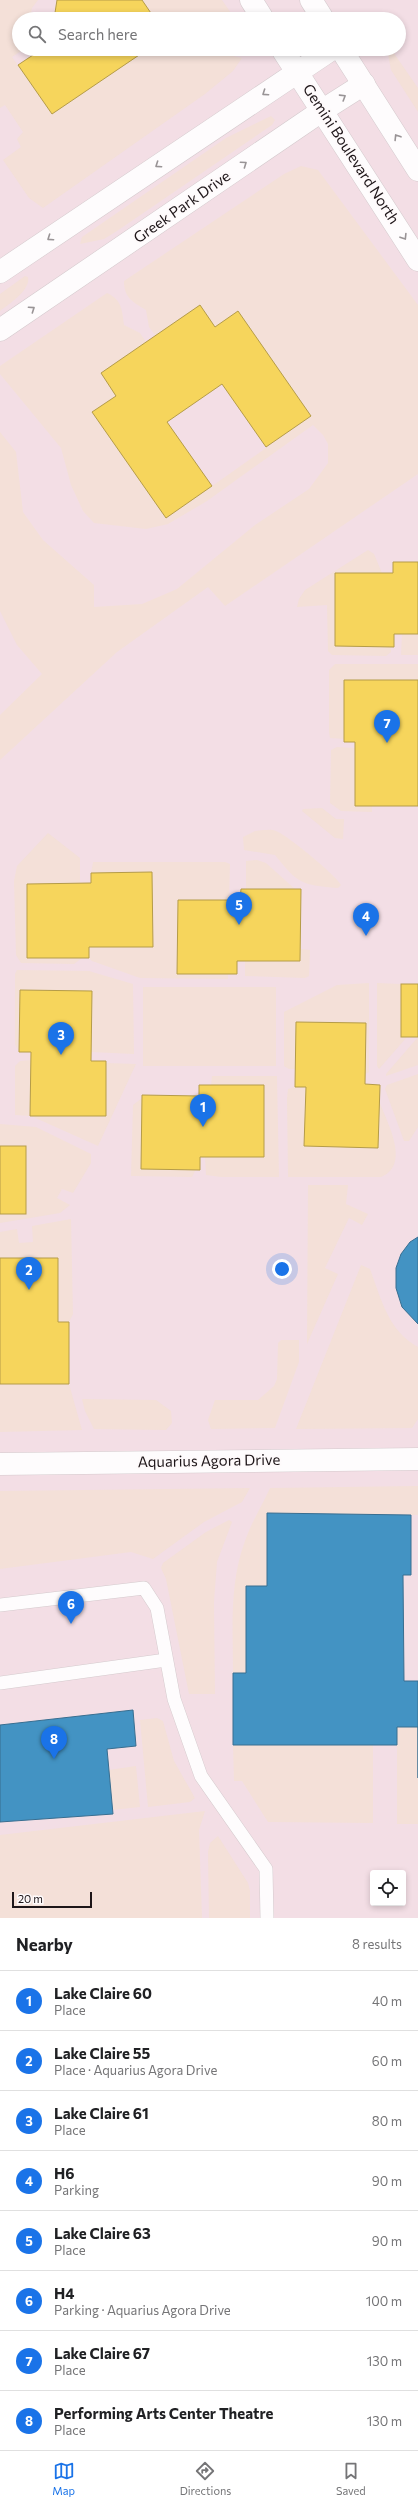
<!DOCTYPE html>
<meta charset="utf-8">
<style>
body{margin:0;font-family:Commissioner,sans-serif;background:#f6f6f6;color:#202124}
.controls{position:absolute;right:12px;bottom:12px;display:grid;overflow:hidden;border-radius:4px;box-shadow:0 2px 6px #0003}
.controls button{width:36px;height:36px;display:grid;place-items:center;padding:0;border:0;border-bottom:1px solid #e0e0e0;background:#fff;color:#202124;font:20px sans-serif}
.scale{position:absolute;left:12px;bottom:10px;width:80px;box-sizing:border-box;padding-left:4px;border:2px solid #1e1619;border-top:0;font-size:11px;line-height:14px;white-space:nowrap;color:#1e1619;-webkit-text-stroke:3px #fefafb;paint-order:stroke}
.you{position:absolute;left:282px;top:1269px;width:14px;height:14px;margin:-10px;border:3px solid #fff;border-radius:50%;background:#1a73e8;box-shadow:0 0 0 6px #1a73e833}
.badge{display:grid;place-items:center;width:26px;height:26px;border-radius:50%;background:#1a73e8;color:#fff;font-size:13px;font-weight:700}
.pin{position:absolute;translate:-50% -33px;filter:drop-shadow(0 1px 2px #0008)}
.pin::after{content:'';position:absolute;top:21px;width:14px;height:12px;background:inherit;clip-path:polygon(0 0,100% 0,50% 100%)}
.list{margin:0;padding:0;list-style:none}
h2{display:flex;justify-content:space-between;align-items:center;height:52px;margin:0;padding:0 16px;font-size:17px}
h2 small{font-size:13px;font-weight:400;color:#757577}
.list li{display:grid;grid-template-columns:26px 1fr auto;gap:12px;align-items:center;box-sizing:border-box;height:60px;padding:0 16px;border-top:1px solid #e0e0e0}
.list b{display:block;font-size:15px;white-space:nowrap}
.list p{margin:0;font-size:13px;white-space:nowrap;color:#757577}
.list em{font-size:13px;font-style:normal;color:#757577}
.icon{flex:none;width:22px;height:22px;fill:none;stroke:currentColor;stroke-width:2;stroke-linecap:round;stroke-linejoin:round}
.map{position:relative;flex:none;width:418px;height:1918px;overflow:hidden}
.search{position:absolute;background:#fff;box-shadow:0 2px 6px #0003;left:12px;right:12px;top:12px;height:44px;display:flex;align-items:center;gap:10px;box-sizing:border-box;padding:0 14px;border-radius:22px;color:#757577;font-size:15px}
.sheet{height:532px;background:#fff}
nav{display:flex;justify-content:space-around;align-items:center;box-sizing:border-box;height:56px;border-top:1px solid #e0e0e0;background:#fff;font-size:11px;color:#757577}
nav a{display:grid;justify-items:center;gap:2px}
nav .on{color:#1a73e8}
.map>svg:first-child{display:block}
.built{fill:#f3dee5;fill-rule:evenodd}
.green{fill:#f4e0d8}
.homes{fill:#f6d55c;stroke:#b59c48}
.schools{fill:#4393c3;stroke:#386e90}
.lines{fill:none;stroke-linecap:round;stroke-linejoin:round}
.service-casing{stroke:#d4cacd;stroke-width:14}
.minor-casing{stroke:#d4cacd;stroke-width:23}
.service{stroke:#fefcfd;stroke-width:13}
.minor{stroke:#fefcfd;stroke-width:22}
.oneway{stroke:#999496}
.labels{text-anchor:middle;stroke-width:4;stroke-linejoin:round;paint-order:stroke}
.street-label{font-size:15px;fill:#1e1619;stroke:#fefafb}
</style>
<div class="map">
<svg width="418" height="1918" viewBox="0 0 418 1918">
<rect width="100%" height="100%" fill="#f8ecf0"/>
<!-- built -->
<path class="built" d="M0,0H418V1918H0ZM19,19H399V49H19ZM373,1873H403V1903H373Z"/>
<!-- green -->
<g class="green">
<path d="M0,0H38L32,8L30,19H19V49H24L12,57L52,114L148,49H203L242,58L233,71L205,94L43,208L29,198L3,160L21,147L17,139L23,132L5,105L0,108Z"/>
<path d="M142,0H222L235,19H155Z"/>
<path d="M387,49H391L418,88V112L391,70Z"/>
<path d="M271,116L275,120L272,125L117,231L104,239L80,244L82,237L226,138Z"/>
<path d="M301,166L318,170L418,305V474L225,606L208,587L117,652L0,760V715L42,674L17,645L0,611V432L16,452L23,512L43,540L94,585V607L142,604L177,589L255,525L309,489L328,463V444L323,435L313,425L207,501L168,524L146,529L94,523L83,511L71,485L61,448L0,374V366L107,293C122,300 122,310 124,325L140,333L146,342L101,373L116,396L93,412L167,518L311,416L238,311L215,327L200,305L155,335L149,327L146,310C133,302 124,298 124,281L284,174Z"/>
<path d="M25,276L28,277C31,290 9,304 0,311V294Z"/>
<path d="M368,550L374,554L382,573H335V646L391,647V652L386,656L332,655L328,651L327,605L297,607L299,599L305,590Z"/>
<path d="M402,634H418V655H401Z"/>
<path d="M335,664H418V680H344V739L330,738L329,732V670Z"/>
<path d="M337,747L355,748L356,806H372V812L341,811L330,803L331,750Z"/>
<path d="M322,808L336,819H344L343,839L335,838L302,811L303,809Z"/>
<path d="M263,830C267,830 272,829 276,831C287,835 336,875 341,885L338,888C302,885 298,884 275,855L244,850L243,837L255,831Z"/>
<path d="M48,833L80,858V883L27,884V958H82L74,964L21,963L16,955L14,881L17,866Z"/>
<path d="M257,860L266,863L295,889H246V861Z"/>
<path d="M93,862H225L230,864L229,900H178L177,974H228V979L140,978L92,961L89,958V947L153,946L152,872L91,873Z"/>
<path d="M300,949L310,950L309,976L305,978L245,976V961H300Z"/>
<path d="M17,970L89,971L133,984L134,1054L91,1052V991L20,990L19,1052L15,1044V974Z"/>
<path d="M369,983V1072L365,1074L366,1023L296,1022L295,1069H289L284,1066V1012L337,985Z"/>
<path d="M377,983L401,984V1037H407L379,1069L377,1066Z"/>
<rect x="143" y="987" width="133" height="79"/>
<path d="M418,1037V1065L386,1076V1074Z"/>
<path d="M31,1060V1116H106V1063L136,1064L98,1146L31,1116L15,1115V1066L20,1061Z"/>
<path d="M418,1074V1127L409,1141H404L385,1089L387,1085Z"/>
<path d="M212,1076H277L279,1177H221L206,1175L205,1157L264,1156V1085H211Z"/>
<path d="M295,1087H306L304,1146L378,1148L379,1101C386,1120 412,1165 381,1177H288L287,1099L288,1089Z"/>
<path d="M142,1098L141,1169H196L192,1177L131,1176L133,1105Z"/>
<path d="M0,1124L36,1127L91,1154V1163L73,1193L62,1189L57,1198L70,1205L60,1213L0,1223V1214H26V1146H0Z"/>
<path d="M308,1185H348L346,1204L368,1214L362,1225L349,1218L325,1268L338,1274L307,1344Z"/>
<path d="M71,1219L73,1314L69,1322H58L57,1258H0V1232L17,1229L19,1243L33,1242L32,1226Z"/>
<path d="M361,1265L370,1269C381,1298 388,1331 418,1347V1419L412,1428L296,1429Z"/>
<path d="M281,1340H299V1362L275,1428L211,1429L208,1420L215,1400H258L274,1386L277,1379L278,1343Z"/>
<path d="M0,1384H69L82,1430L0,1432Z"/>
<path d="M82,1399L156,1400L171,1411L172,1423L166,1430L94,1429L85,1411Z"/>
<path d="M418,1486V1515L267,1513V1586H246V1673H233C233,1629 229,1584 245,1541C251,1523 262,1506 270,1488Z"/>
<path d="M250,1488L242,1502L204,1522L153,1559L131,1552L0,1569V1491Z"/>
<path d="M229,1520L232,1522L217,1562L214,1602L215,1694H189L166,1579L161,1568L163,1563L206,1532Z"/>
<path d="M157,1718L163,1721L174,1761L195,1798L190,1802L148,1807L140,1720Z"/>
<rect x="397" y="1727" width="21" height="97"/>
<path d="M233,1745H373V1823L268,1822L242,1781H234Z"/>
<path d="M136,1766L140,1807L112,1810L109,1770Z"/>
<path d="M205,1811L199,1830L202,1918H0V1835Z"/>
<path d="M218,1836L248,1883L250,1891V1918H209L208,1852L210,1843Z"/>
</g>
<!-- homes -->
<g class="homes">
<path d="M57,0H142L155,19H54Z"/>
<path d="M42,49H148L52,114L18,65Z"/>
<path d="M200,305L215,327L238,311L311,416L266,447L222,384L167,422L212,486L166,518L92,412L116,396L101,373Z"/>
<path d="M393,562H418V634H394V647L335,646V573H393Z"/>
<path d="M344,680H418V806H355V742H344Z"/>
<path d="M152,872L153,947H89V958H27V884L91,883V873Z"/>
<path d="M241,889H301L300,961H237V974H177L178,900H240Z"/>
<rect x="401" y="984" width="17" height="53"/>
<path d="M20,990L92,991L91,1061H106V1116H30L31,1052H19Z"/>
<path d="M296,1022L366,1023L365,1084L380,1085L378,1148L304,1146L306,1087H295Z"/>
<path d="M199,1085H264V1157H200V1170L141,1169L142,1095L199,1096Z"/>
<rect x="0" y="1146" width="26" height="68"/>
<path d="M0,1258H58V1322H69V1384H0Z"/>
</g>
<!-- schools -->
<g class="schools">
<path d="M418,1237V1324L402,1307L396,1288V1268L401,1254L410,1242Z"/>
<path d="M267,1513L411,1515V1575H403L404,1681H418V1778V1727H397V1745H233V1673H246V1586H267Z"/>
<path d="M133,1710L136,1746L107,1749L113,1814L0,1822V1725Z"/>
</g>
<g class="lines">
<defs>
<g id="service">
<path d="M0,1605L144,1588L157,1608L174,1699L201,1776L266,1869L267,1918"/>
<path d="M0,1683L166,1660"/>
</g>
<g id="minor">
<path d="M251,0L263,19"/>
<path d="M311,0L323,19"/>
<path d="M282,49L418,260"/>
<path d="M341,49L418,170"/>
<path d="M0,272L332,49"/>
<path d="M0,330L323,110L364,84"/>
<path d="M0,1464L418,1459"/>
</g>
</defs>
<!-- service casing -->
<use href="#service" class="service-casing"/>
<!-- minor casing -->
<use href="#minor" class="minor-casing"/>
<!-- service -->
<use href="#service" class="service"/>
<!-- minor -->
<use href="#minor" class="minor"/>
</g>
<!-- one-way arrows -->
<defs><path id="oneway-chevron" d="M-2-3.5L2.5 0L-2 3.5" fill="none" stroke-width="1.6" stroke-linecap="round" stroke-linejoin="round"/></defs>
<g class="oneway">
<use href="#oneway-chevron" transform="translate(265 93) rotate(146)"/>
<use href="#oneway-chevron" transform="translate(343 97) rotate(-32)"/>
<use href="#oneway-chevron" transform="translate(397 137) rotate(-122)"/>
<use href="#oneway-chevron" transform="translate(244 164) rotate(-35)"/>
<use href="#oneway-chevron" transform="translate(158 165) rotate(146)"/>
<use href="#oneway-chevron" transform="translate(404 237) rotate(58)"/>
<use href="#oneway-chevron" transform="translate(50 238) rotate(146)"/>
<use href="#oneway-chevron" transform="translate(32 309) rotate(-34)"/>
</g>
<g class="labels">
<!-- street labels -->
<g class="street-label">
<text transform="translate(351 154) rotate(57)" y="5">Gemini Boulevard North</text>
<text transform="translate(182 207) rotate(-35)" y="5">Greek Park Drive</text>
<text transform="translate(209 1461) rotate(-1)" y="5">Aquarius Agora Drive</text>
</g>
</g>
</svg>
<div class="controls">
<button><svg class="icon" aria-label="locate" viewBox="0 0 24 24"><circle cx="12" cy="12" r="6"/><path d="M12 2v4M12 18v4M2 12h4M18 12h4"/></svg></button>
</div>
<div class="scale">20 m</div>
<div class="you"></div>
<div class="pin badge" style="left:203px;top:1127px">1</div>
<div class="pin badge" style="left:29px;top:1290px">2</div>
<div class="pin badge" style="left:61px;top:1055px">3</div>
<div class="pin badge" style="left:366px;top:936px">4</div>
<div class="pin badge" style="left:239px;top:925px">5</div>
<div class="pin badge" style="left:71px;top:1624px">6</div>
<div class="pin badge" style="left:387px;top:743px">7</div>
<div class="pin badge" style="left:54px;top:1759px">8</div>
<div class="search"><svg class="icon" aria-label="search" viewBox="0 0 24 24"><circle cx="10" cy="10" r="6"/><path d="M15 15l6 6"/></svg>Search here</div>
</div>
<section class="sheet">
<h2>Nearby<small>8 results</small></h2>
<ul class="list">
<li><span class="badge">1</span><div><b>Lake Claire 60</b><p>Place</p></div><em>40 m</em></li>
<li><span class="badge">2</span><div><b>Lake Claire 55</b><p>Place · Aquarius Agora Drive</p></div><em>60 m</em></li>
<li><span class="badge">3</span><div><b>Lake Claire 61</b><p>Place</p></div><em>80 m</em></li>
<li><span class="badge">4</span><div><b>H6</b><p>Parking</p></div><em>90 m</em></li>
<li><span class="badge">5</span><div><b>Lake Claire 63</b><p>Place</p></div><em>90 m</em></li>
<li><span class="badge">6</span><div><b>H4</b><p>Parking · Aquarius Agora Drive</p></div><em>100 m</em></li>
<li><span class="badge">7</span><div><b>Lake Claire 67</b><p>Place</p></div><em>130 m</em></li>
<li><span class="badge">8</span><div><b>Performing Arts Center Theatre</b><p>Place</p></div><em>130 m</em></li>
</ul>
</section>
<nav>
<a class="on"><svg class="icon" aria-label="map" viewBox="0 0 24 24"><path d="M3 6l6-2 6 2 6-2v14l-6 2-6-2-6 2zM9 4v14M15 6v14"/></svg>Map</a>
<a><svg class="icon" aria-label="directions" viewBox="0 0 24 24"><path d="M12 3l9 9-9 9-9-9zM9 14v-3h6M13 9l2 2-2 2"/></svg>Directions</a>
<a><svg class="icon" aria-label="saved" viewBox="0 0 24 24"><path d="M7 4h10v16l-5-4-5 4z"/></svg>Saved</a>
</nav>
